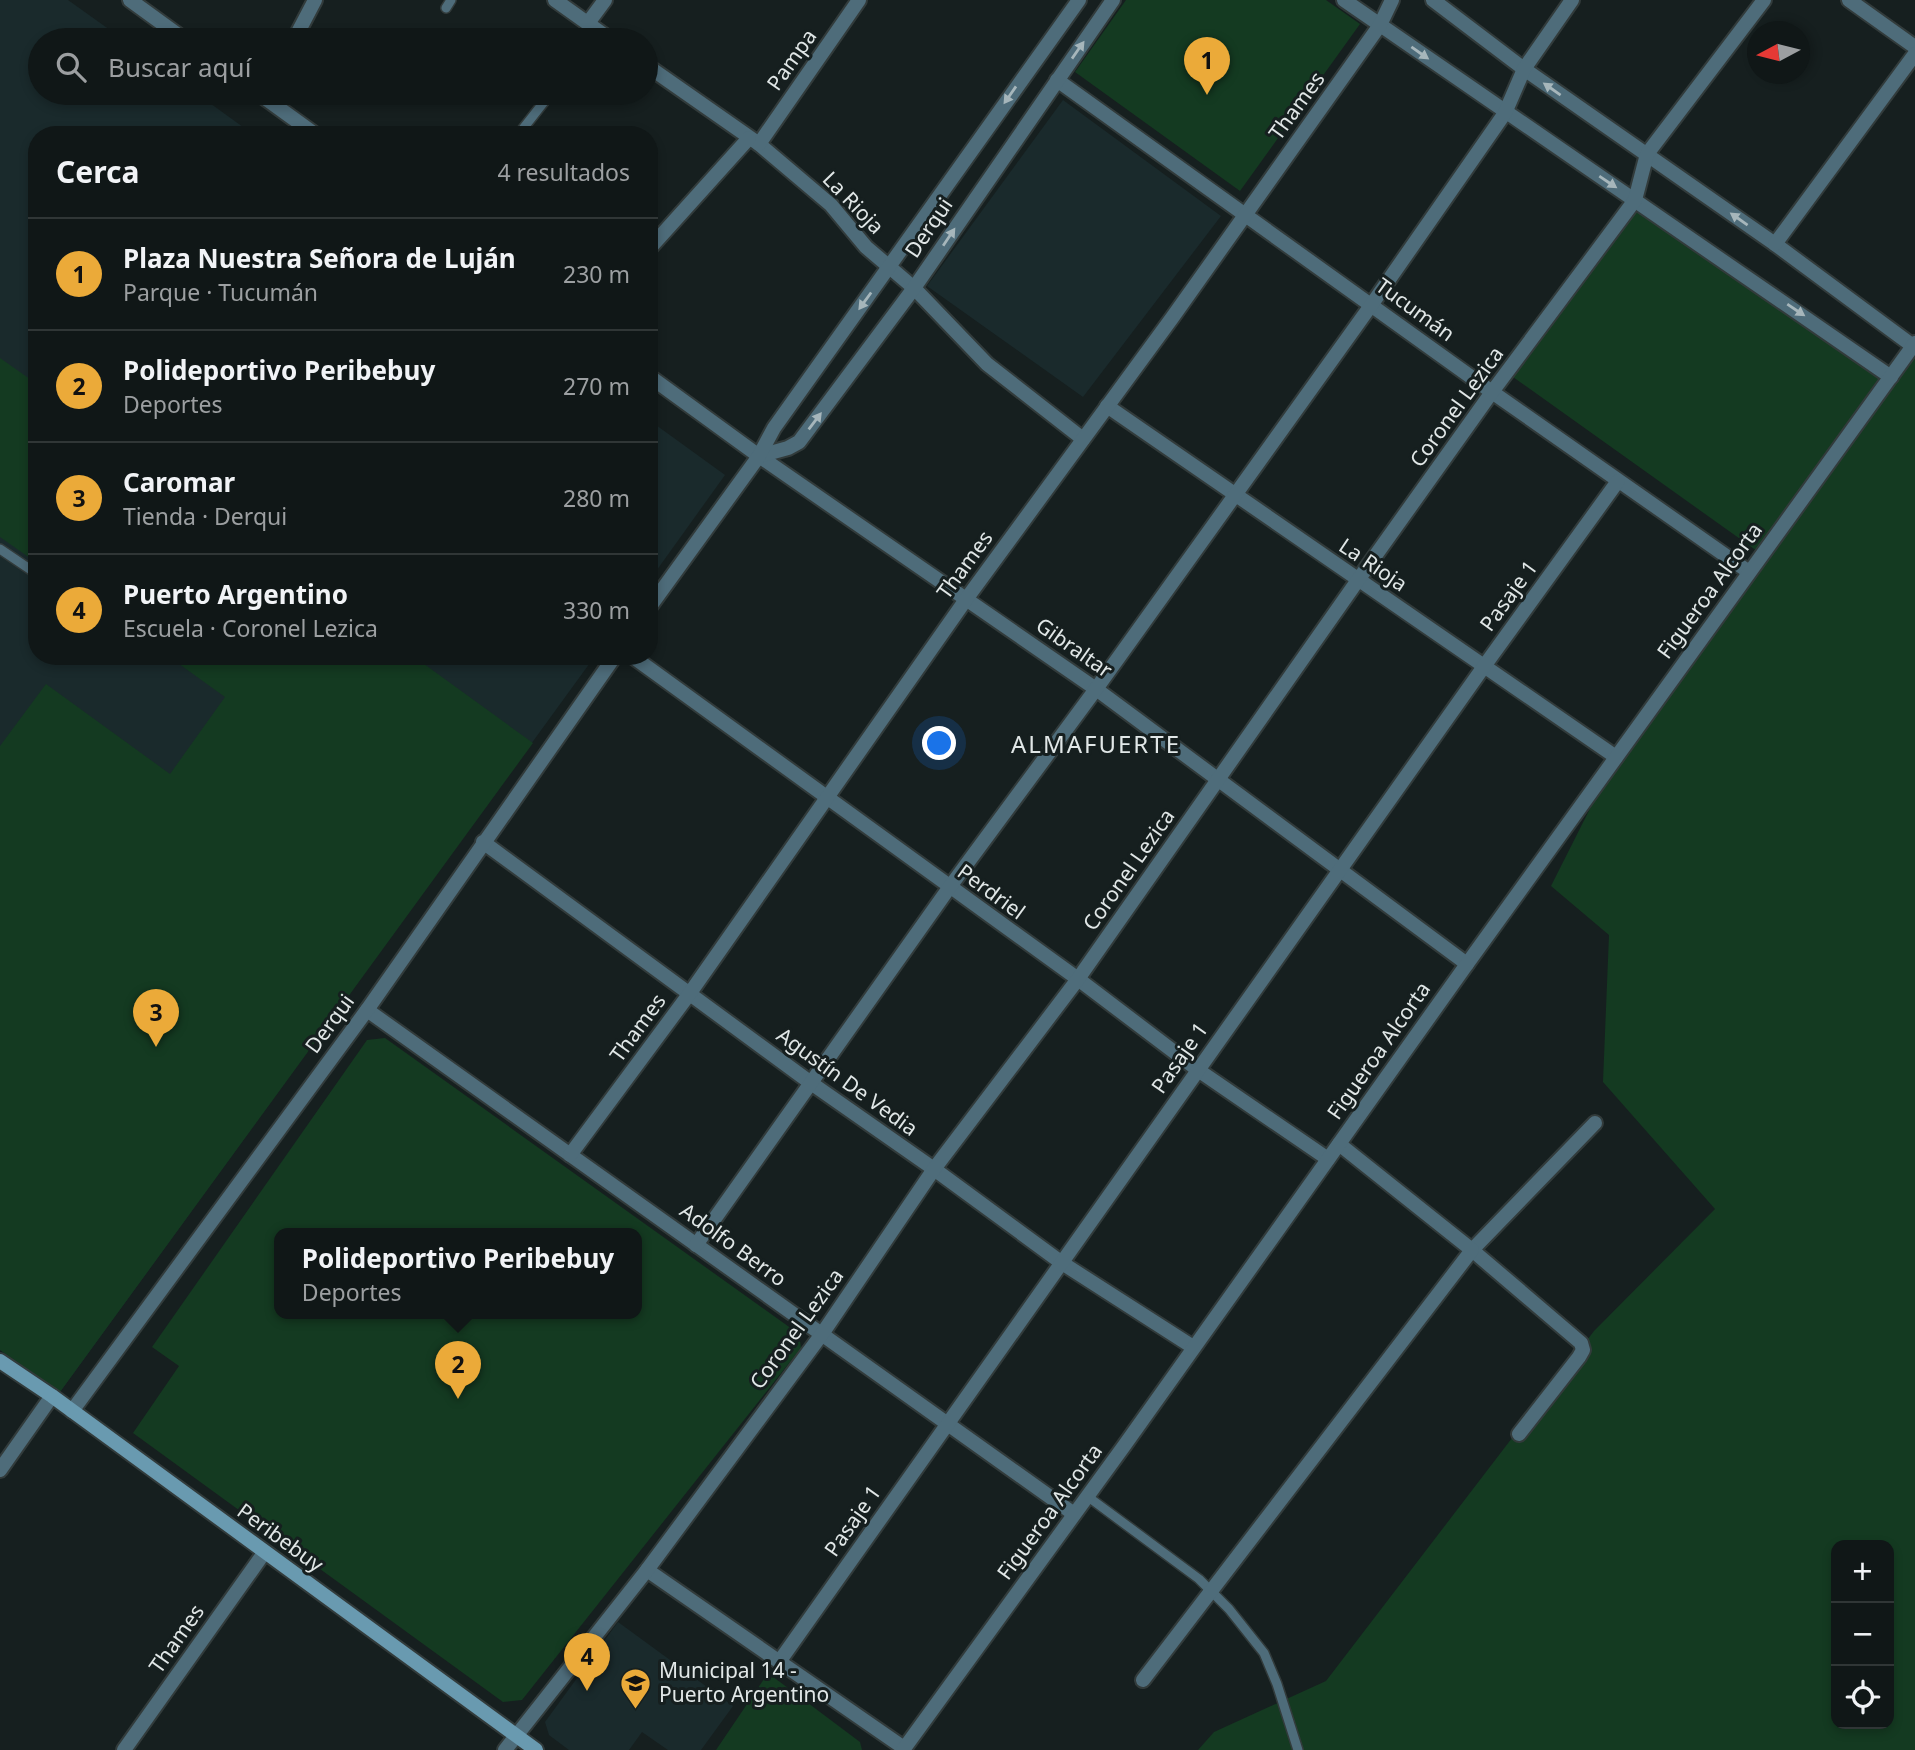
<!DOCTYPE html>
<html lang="es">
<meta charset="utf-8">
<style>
body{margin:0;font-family:"Noto Sans",sans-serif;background:#192020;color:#f1f3f6}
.controls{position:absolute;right:21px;bottom:21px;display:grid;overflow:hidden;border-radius:14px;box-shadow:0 4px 10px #0003}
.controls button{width:63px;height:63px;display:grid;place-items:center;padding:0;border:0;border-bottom:2px solid #303636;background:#101717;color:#f1f3f6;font:35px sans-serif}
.compass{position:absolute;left:1747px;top:21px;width:63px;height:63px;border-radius:50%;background:#101717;box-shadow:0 4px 10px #0003;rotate:263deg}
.you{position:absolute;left:940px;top:744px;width:24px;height:24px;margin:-18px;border:5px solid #fff;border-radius:50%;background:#1a73e8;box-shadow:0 0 0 10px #1a73e833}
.badge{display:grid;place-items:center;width:46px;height:46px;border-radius:50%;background:#ebaa39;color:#111;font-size:23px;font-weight:700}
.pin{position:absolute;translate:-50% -58px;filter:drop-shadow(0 2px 4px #0008)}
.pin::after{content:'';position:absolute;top:37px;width:24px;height:21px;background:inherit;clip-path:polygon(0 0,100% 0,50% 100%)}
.popup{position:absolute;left:274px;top:1228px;width:368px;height:91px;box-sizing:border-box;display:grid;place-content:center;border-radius:14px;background:#101717;filter:drop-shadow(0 2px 5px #0005);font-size:23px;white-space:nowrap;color:#9c9fa1}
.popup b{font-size:26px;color:#f1f3f6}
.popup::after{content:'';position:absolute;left:50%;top:100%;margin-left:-14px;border:14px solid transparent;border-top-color:#101717}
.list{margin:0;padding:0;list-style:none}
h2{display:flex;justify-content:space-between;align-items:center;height:91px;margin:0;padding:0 28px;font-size:30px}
h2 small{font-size:23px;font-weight:400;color:#9c9fa1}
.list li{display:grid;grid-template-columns:46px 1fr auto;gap:21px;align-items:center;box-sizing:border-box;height:112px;padding:0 28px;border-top:2px solid #303636}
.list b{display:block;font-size:26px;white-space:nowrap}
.list p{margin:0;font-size:23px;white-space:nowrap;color:#9c9fa1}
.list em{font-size:23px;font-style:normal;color:#9c9fa1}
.icon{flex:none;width:38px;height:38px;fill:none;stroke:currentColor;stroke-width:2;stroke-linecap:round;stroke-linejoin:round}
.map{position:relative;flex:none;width:1915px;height:1750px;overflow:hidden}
.search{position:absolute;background:#101717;box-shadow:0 4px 10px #0003;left:28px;top:28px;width:630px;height:77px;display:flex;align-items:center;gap:18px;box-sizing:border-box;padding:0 24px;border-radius:38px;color:#9c9fa1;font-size:26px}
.panel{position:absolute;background:#101717;box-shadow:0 4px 10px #0003;left:28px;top:126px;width:630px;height:539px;border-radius:28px}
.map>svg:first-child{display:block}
.built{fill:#1a2a2c}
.green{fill:#143a21;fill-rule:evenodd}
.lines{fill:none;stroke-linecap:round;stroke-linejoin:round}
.lane-casing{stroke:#323b3b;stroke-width:12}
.street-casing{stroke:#323b3b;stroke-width:18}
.secondary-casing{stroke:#323b3b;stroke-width:18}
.lane{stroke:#4e6c7a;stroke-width:9}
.street{stroke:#4e6c7a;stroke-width:14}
.secondary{stroke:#699ab0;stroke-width:14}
.oneway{fill:#a6b6bb}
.labels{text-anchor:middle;stroke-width:6;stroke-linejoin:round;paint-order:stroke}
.street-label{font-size:21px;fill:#e1e7e7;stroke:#161f1f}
.poi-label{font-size:21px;fill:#e1e7e7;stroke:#161f1f;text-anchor:start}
.quarter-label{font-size:24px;letter-spacing:2px;fill:#e1e7e7;stroke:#161f1f}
</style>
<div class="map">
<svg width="1915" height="1750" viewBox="0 0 1915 1750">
<rect width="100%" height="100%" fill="#161f1f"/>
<!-- built -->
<g class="built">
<path d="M0,0H68L124,40H40V93H196L254,135H37V656H595L60,1392L0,1350Z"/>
<path d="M1063,100L1221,216L1083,397L927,286Z"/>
<path d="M649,420L725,475L649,581Z"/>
<path d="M618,1622L733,1706L701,1750H668L642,1732L629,1750H569L549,1735L545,1722Z"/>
</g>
<!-- green -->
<g class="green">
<path d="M1126,0H1326L1360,24L1240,191L1075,72Z"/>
<path d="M1635,204L1879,378L1757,551L1513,377Z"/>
<path d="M1915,343V1750H1198L1214,1732L1326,1681L1594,1331L1715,1209L1603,1082L1609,935L1551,886L1616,757ZM1836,1545H1889V1724H1836Z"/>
<path d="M0,358L37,384V563L0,537Z"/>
<path d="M168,656H413L533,743L60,1392L0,1350V746L46,684L170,774L225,697Z"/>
<path d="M385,1038L799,1334L801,1348L522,1700L503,1702L133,1433L179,1366L152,1347L367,1040ZM280,1233H636V1313H280Z"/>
<path d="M768,1673L860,1742L862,1750H716Z"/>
</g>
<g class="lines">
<defs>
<g id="lane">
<path d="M446,8L451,0"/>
<path d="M518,135L551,93"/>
<path d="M0,549L37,574"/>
<path d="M1087,1496L1199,1579L1229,1609L1264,1653L1277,1684L1298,1750"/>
</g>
<g id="street">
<path d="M130,0L185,40"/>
<path d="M555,0L611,40"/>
<path d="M1344,0L1891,377"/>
<path d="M1433,0L1524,69L1775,244L1913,346"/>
<path d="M1849,0L1915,47"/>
<path d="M588,23L605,0"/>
<path d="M294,40L315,0"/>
<path d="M646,65L759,144L831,205L866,247L914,288L987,364L1083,439"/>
<path d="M1057,80L1492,392L1749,572"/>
<path d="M258,93L316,135"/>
<path d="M759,144L859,0"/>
<path d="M1775,244L1915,54"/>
<path d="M649,249L749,138"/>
<path d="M649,376L759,456L1096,689L1467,964"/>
<path d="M1107,406L1616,757"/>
<path d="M759,456L788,448L799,442L914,288L1113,0"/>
<path d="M649,608L759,456L774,428L1079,0"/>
<path d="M632,656L1078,979L1198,1070L1328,1159"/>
<path d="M483,842L811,1083L934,1169L1062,1263L1193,1347"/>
<path d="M367,1010L1074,1514"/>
<path d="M570,1155L690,993L967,598L1172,318L1380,25L1392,0"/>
<path d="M696,1245L949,888L1096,689L1372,304L1505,113L1524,69L1572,0"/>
<path d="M72,1411L367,1010L615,656"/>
<path d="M1519,1434L1579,1357L1583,1350L1581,1343L1472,1250L1595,1123"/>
<path d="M0,1470L52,1396"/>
<path d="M647,1570L904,1748"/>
<path d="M779,1662L1485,665L1618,481"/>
<path d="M1143,1680L1472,1250L1339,1144"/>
<path d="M124,1750L264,1553"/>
<path d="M505,1750L647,1570L822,1334L934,1169L1078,979L1358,580L1492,392L1635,200L1647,154L1764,0"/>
<path d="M903,1750L1124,1446L1467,964L1915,343"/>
</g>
<path id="secondary" d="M0,1361L52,1396L536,1750"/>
</defs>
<!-- lane casing -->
<use href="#lane" class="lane-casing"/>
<!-- street casing -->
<use href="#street" class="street-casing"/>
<!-- secondary casing -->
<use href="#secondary" class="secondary-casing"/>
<!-- lane -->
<use href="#lane" class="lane"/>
<!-- street -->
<use href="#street" class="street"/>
<!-- secondary -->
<use href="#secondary" class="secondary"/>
</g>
<!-- one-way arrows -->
<defs><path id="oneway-solid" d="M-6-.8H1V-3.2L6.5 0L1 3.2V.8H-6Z" transform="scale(1.75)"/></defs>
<g class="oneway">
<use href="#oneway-solid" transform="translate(1078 50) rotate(-55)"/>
<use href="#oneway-solid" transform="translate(1420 53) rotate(35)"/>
<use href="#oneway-solid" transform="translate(1552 89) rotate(-145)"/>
<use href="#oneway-solid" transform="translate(1010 95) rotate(125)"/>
<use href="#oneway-solid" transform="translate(1608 182) rotate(34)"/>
<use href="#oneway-solid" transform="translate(1739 219) rotate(-145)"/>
<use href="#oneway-solid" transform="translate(949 237) rotate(-56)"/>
<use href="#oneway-solid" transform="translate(865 301) rotate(126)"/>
<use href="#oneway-solid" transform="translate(1796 310) rotate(34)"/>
<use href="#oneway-solid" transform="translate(815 421) rotate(-53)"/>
</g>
<!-- icons -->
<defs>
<symbol id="school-pin" viewBox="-11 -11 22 30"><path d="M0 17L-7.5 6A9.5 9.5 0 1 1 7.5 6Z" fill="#ebaa39" stroke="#161f1f"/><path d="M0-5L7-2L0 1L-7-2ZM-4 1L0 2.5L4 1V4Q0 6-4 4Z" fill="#111"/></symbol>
</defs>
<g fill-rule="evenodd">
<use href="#school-pin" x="618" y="1666" width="35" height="47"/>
</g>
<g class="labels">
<!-- street labels -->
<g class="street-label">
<text transform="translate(792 60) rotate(-55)" y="7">Pampa</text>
<text transform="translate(1297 106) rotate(-54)" y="7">Thames</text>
<text transform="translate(853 203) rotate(46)" y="7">La Rioja</text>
<text transform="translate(929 228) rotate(-56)" y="7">Derqui</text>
<text transform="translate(1415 310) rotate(36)" y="7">Tucumán</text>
<text transform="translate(1457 407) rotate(-54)" y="7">Coronel Lezica</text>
<text transform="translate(965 565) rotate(-54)" y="7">Thames</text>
<text transform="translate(1373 565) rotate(34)" y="7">La Rioja</text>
<text transform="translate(1710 591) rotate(-54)" y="7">Figueroa Alcorta</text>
<text transform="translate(1509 596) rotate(-54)" y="7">Pasaje 1</text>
<text transform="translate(1074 648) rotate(35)" y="7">Gibraltar</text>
<text transform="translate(1129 870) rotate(-55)" y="7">Coronel Lezica</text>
<text transform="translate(991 892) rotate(36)" y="7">Perdriel</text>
<text transform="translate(330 1024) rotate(-54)" y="7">Derqui</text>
<text transform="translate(638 1028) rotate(-54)" y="7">Thames</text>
<text transform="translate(1379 1051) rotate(-55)" y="7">Figueroa Alcorta</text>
<text transform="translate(1180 1058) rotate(-55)" y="7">Pasaje 1</text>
<text transform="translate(847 1082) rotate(36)" y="7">Agustín De Vedia</text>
<text transform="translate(733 1245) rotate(36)" y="7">Adolfo Berro</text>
<text transform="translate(797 1329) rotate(-54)" y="7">Coronel Lezica</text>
<text transform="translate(1050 1512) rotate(-54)" y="7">Figueroa Alcorta</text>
<text transform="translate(853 1521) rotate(-55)" y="7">Pasaje 1</text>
<text transform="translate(280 1538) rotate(36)" y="7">Peribebuy</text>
<text transform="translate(177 1639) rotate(-55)" y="7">Thames</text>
</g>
<!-- poi labels -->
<g class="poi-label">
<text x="659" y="1678">Municipal 14 -<tspan x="659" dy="24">Puerto Argentino</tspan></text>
</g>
<!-- quarter labels -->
<g class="quarter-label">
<text x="1096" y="753">ALMAFUERTE</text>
</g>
</g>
</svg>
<div class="controls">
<button>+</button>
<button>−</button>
<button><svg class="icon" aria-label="locate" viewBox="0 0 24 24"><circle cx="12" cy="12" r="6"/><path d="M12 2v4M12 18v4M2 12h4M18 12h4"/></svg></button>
</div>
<svg class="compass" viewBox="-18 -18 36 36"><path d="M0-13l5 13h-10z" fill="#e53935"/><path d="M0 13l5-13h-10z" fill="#9c9fa1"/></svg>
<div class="you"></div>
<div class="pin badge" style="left:1207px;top:95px">1</div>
<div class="pin badge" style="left:458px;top:1399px">2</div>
<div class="popup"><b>Polideportivo Peribebuy</b>Deportes</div>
<div class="pin badge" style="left:156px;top:1047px">3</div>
<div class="pin badge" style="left:587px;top:1691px">4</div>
<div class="search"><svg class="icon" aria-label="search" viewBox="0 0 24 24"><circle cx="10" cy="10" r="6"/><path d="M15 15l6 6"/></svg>Buscar aquí</div>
<section class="panel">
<h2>Cerca<small>4 resultados</small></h2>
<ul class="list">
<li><span class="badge">1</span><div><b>Plaza Nuestra Señora de Luján</b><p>Parque · Tucumán</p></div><em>230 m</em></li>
<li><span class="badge">2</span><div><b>Polideportivo Peribebuy</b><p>Deportes</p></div><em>270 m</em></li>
<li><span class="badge">3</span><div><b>Caromar</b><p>Tienda · Derqui</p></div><em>280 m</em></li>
<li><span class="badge">4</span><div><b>Puerto Argentino</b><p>Escuela · Coronel Lezica</p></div><em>330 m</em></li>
</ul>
</section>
</div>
